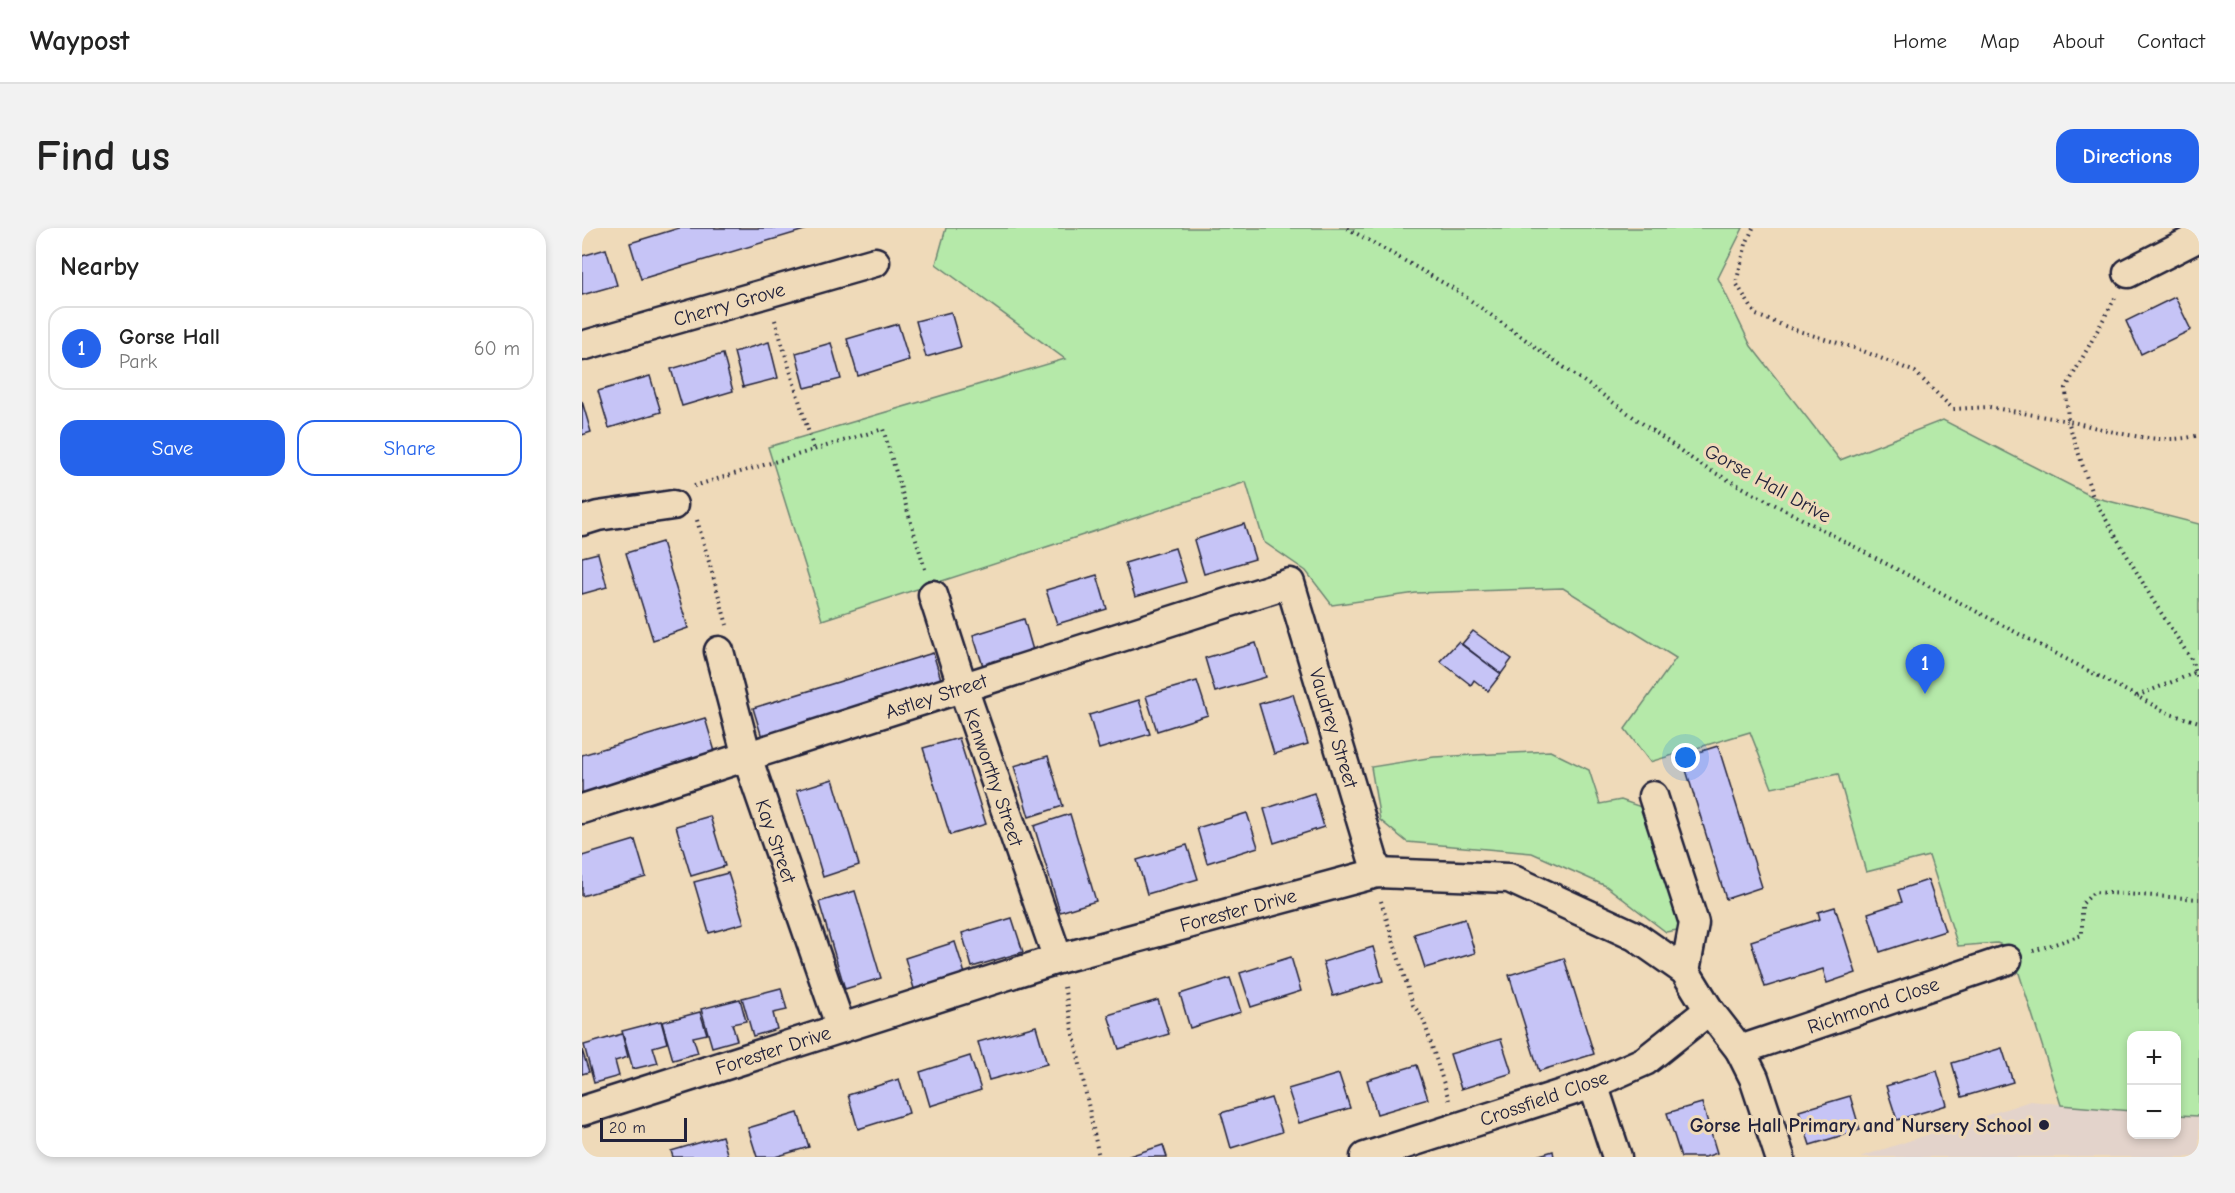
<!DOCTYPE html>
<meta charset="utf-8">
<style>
body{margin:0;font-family:"Comic Neue",sans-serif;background:#f2f2f2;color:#222}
.controls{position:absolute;right:18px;bottom:18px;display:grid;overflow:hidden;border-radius:12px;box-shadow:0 3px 9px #0003}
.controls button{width:54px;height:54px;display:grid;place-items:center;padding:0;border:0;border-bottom:2px solid #e0e0e0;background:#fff;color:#222;font:30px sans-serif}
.scale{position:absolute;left:18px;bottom:15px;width:87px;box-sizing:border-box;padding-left:6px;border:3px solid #22223b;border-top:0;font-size:16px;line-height:21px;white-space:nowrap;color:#22223b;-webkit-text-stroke:4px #efdab9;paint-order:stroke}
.you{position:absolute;left:1104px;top:530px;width:21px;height:21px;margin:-15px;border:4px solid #fff;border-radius:50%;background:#1a73e8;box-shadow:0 0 0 9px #1a73e833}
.badge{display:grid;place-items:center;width:39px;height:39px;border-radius:50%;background:#2563eb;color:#fff;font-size:20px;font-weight:700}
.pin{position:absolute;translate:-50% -50px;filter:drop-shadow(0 2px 3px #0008)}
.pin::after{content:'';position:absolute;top:32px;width:21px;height:18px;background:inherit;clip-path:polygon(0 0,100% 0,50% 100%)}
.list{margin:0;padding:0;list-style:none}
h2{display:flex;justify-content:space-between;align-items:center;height:78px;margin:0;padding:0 24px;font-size:26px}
h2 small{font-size:20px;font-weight:400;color:#767676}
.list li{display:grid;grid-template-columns:39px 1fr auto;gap:18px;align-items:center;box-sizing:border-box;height:84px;margin:0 12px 12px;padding:0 12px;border:2px solid #e0e0e0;border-radius:18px}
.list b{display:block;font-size:22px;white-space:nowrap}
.list p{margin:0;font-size:20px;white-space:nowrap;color:#767676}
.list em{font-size:20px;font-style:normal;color:#767676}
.actions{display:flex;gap:12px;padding:18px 24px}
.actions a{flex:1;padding:14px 0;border:2px solid #2563eb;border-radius:18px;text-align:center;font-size:21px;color:#2563eb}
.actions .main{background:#2563eb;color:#fff}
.map{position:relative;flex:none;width:1617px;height:929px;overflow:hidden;border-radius:18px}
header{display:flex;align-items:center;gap:36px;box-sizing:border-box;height:84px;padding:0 30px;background:#fff;border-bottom:2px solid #e0e0e0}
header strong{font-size:28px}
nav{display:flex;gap:33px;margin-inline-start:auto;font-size:21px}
.intro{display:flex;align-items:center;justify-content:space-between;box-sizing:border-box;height:144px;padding:0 36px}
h1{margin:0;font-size:42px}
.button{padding:15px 27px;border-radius:18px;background:#2563eb;color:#fff;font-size:21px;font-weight:700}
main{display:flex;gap:36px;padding:0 36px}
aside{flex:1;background:#fff;border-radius:18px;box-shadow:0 3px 9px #0003}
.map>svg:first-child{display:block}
.built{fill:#e3d3cb}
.green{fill:#b5e9a9;stroke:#6c8672;stroke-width:1.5}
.building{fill:#c6c4f6;stroke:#22223b;stroke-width:1.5}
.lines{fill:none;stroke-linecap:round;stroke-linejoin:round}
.minor-casing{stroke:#22223b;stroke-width:33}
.path{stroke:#22223b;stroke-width:4;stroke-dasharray:1.5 4.5;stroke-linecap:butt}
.minor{stroke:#efdab9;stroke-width:28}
.poi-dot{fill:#22223b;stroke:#efdab9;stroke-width:2}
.labels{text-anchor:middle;stroke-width:6;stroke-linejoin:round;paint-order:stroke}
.street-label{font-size:20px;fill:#22223b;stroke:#efdab9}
.poi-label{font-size:20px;font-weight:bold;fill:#22223b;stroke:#efdab9;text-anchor:end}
</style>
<header>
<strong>Waypost</strong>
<nav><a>Home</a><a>Map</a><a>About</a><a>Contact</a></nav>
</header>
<div class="intro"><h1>Find us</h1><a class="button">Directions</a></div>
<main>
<aside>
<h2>Nearby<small></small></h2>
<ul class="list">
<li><span class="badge">1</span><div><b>Gorse Hall</b><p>Park</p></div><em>60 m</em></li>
</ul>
<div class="actions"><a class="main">Save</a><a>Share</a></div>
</aside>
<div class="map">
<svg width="1617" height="929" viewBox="0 0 1617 929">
<rect width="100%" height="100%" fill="#efdab9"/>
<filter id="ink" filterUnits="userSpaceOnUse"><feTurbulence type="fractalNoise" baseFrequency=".0167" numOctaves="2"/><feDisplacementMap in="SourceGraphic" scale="12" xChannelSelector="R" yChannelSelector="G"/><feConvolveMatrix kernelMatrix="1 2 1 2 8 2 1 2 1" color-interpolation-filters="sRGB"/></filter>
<g filter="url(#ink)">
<!-- built -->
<path class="built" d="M1448,873L1549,883L1550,906H1594L1595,887L1617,888V929H1278Z"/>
<!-- green -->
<g class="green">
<path d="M364,0H1161L1136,50L1169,118L1258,232L1361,192L1511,269L1617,296V888L1595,887L1594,808H1550L1549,883L1479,877L1429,720L1415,715L1376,718L1347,628L1284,644L1256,546L1190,560L1168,504L1068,534L1043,501L1094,430L981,360L834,365L750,377L724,343L682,314L664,254L240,392L186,219L483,131L354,36Z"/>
<path d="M968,523L1007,542L1018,576L1039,572L1062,580L1100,690L1095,702L1084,704L1024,658L950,625L825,614L798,592L789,539L852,529Z"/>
</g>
<!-- building -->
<g class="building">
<path d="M97,0H229L59,51L48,15Z"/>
<path d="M24,21L35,57L0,67V28Z"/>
<path d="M1593,69L1609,102L1559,126L1544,93Z"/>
<path d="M369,84L379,119L344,129L334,93Z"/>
<path d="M316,96L327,132L276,148L265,111Z"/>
<path d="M187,114L196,150L161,159L152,124Z"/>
<path d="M249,115L259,151L223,160L214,125Z"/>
<path d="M141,126L151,163L100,178L89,141Z"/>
<path d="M68,148L79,184L27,200L16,163Z"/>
<path d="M0,173L9,204L0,207Z"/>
<path d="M662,296L673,331L622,346L612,312Z"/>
<path d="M80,314L106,400L71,412L44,325Z"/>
<path d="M593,320L604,354L553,369L543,335Z"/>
<path d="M16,325L25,359L0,366V329Z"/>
<path d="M515,347L525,381L475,396L464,362Z"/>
<path d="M442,391L452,426L402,441L391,407Z"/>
<path d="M891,403L930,431L919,446L880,416Z"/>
<path d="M876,414L919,446L906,463L892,452L889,457L858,433Z"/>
<path d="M674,415L684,449L633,464L623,430Z"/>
<path d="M351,425L362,461L182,516L171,480Z"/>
<path d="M615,453L626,487L575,503L564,468Z"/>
<path d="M711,466L726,516L692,526L677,476Z"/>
<path d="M557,472L568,506L517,521L507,487Z"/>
<path d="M123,490L134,527L0,567V527Z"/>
<path d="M377,510L404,596L368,607L341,520Z"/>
<path d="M1136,518L1180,659L1144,671L1100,529Z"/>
<path d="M466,528L481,578L447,589L432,538Z"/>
<path d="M251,551L277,637L241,649L215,562Z"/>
<path d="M732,565L742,599L692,615L682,581Z"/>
<path d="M665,585L676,619L625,635L615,600Z"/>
<path d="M488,586L514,673L478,684L452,598Z"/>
<path d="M128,588L143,638L109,648L94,598Z"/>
<path d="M53,612L64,649L0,668V628Z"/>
<path d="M605,617L616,651L565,666L555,632Z"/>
<path d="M146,645L162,695L127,705L112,654Z"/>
<path d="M1346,652L1363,703L1298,724L1286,685L1320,674L1316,662Z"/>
<path d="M273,663L299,750L263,761L237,674Z"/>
<path d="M1253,679L1274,745L1245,755L1241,741L1183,759L1169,713L1238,691L1236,684Z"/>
<path d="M430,690L441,724L390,739L380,705Z"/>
<path d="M883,691L893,725L843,740L832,706Z"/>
<path d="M373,714L384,749L333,764L323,730Z"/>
<path d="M791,719L801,753L751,768L741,734Z"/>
<path d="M709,729L719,763L669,779L658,745Z"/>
<path d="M982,730L1012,826L957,843L927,747Z"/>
<path d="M648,750L659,784L608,800L598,766Z"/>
<path d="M199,760L205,782L191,785L195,801L171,808L160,770Z"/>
<path d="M158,771L164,793L150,796L155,812L130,819L119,781Z"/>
<path d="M576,772L587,806L537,821L526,787Z"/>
<path d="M118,784L125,806L111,809L116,825L91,832L80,794Z"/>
<path d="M79,793L85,815L71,819L76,835L51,841L40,803Z"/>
<path d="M454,798L465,836L407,852L396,814Z"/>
<path d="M40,806L46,829L33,833L37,848L12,855L2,817Z"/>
<path d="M919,811L930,845L879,861L868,826Z"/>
<path d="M1420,820L1431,854L1380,869L1370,835Z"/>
<path d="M0,822L7,844L0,846Z"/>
<path d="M388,828L399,862L348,878L338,844Z"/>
<path d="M835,837L846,871L795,886L785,852Z"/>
<path d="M1355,843L1365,877L1315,892L1304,858Z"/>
<path d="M757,846L768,880L717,895L706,861Z"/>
<path d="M317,851L327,885L276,901L266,867Z"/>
<path d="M1268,868L1278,902L1228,917L1217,883Z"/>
<path d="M689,870L700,904L649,920L639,885Z"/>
<path d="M1120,875L1135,925L1123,929H1099L1085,885Z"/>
<path d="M216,885L227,919L193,929H175L166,900Z"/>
<path d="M140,908L146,929H91L89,923Z"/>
<path d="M581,917L585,929H547V928Z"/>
<path d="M971,923L972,929H951Z"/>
</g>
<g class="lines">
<defs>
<g id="minor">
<path d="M1546,45L1617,9"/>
<path d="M0,118L293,34"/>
<path d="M0,293L16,288L91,277"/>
<path d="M351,367L381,460L476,731"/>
<path d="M137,423L165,529L259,800"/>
<path d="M1071,568L1112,695L1103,743"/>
<path d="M0,581L708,355L795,645"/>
<path d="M1158,822L1425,732"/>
<path d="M1011,856L1035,929"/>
<path d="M0,883L476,731L795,645L927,650L1053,708L1103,743L1127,782L1158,822L1172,850L1198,929"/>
<path d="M783,929L1011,856L1063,833L1127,782"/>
</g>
</defs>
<!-- minor casing -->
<use href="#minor" class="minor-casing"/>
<!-- path -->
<g class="path">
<path d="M765,0L874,62L1120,238L1588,486L1617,494"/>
<path d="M1171,0L1164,16L1154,55L1174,87L1213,102L1276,121L1333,144L1371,181L1407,179L1486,193L1511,269L1572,374L1609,431L1617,453"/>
<path d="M1533,70L1484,160L1486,193C1527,202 1576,219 1617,207"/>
<path d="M193,92L232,222"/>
<path d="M112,258L301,201L343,341"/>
<path d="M115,292L145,397"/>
<path d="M1555,468L1617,443"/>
<path d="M799,673L831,777L841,790L867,872"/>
<path d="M1451,723L1500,707V676L1512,664L1617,671"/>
<path d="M482,759L517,929"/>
</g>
<!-- minor -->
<use href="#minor" class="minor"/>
</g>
</g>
<!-- markers -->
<circle class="poi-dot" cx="1462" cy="897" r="6"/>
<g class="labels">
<!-- street labels -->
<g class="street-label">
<text transform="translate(147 76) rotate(-16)" y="7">Cherry Grove</text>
<text transform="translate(1186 255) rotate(29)" y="7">Gorse Hall Drive</text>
<text transform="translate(354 468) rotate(-18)" y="7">Astley Street</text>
<text transform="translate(752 500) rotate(73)" y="7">Vaudrey Street</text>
<text transform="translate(412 549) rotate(71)" y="7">Kenworthy Street</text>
<text transform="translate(194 613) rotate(71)" y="7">Kay Street</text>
<text transform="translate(656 682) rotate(-15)" y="7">Forester Drive</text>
<text transform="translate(1291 777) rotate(-19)" y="7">Richmond Close</text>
<text transform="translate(191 822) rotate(-18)" y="7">Forester Drive</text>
<text transform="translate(962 870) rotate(-19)" y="7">Crossfield Close</text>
</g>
<!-- poi labels -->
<g class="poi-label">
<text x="1450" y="904">Gorse Hall Primary and Nursery School</text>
</g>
</g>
</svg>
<div class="controls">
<button>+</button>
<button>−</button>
</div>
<div class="scale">20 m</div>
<div class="you"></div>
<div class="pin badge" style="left:1343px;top:466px">1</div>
</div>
</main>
